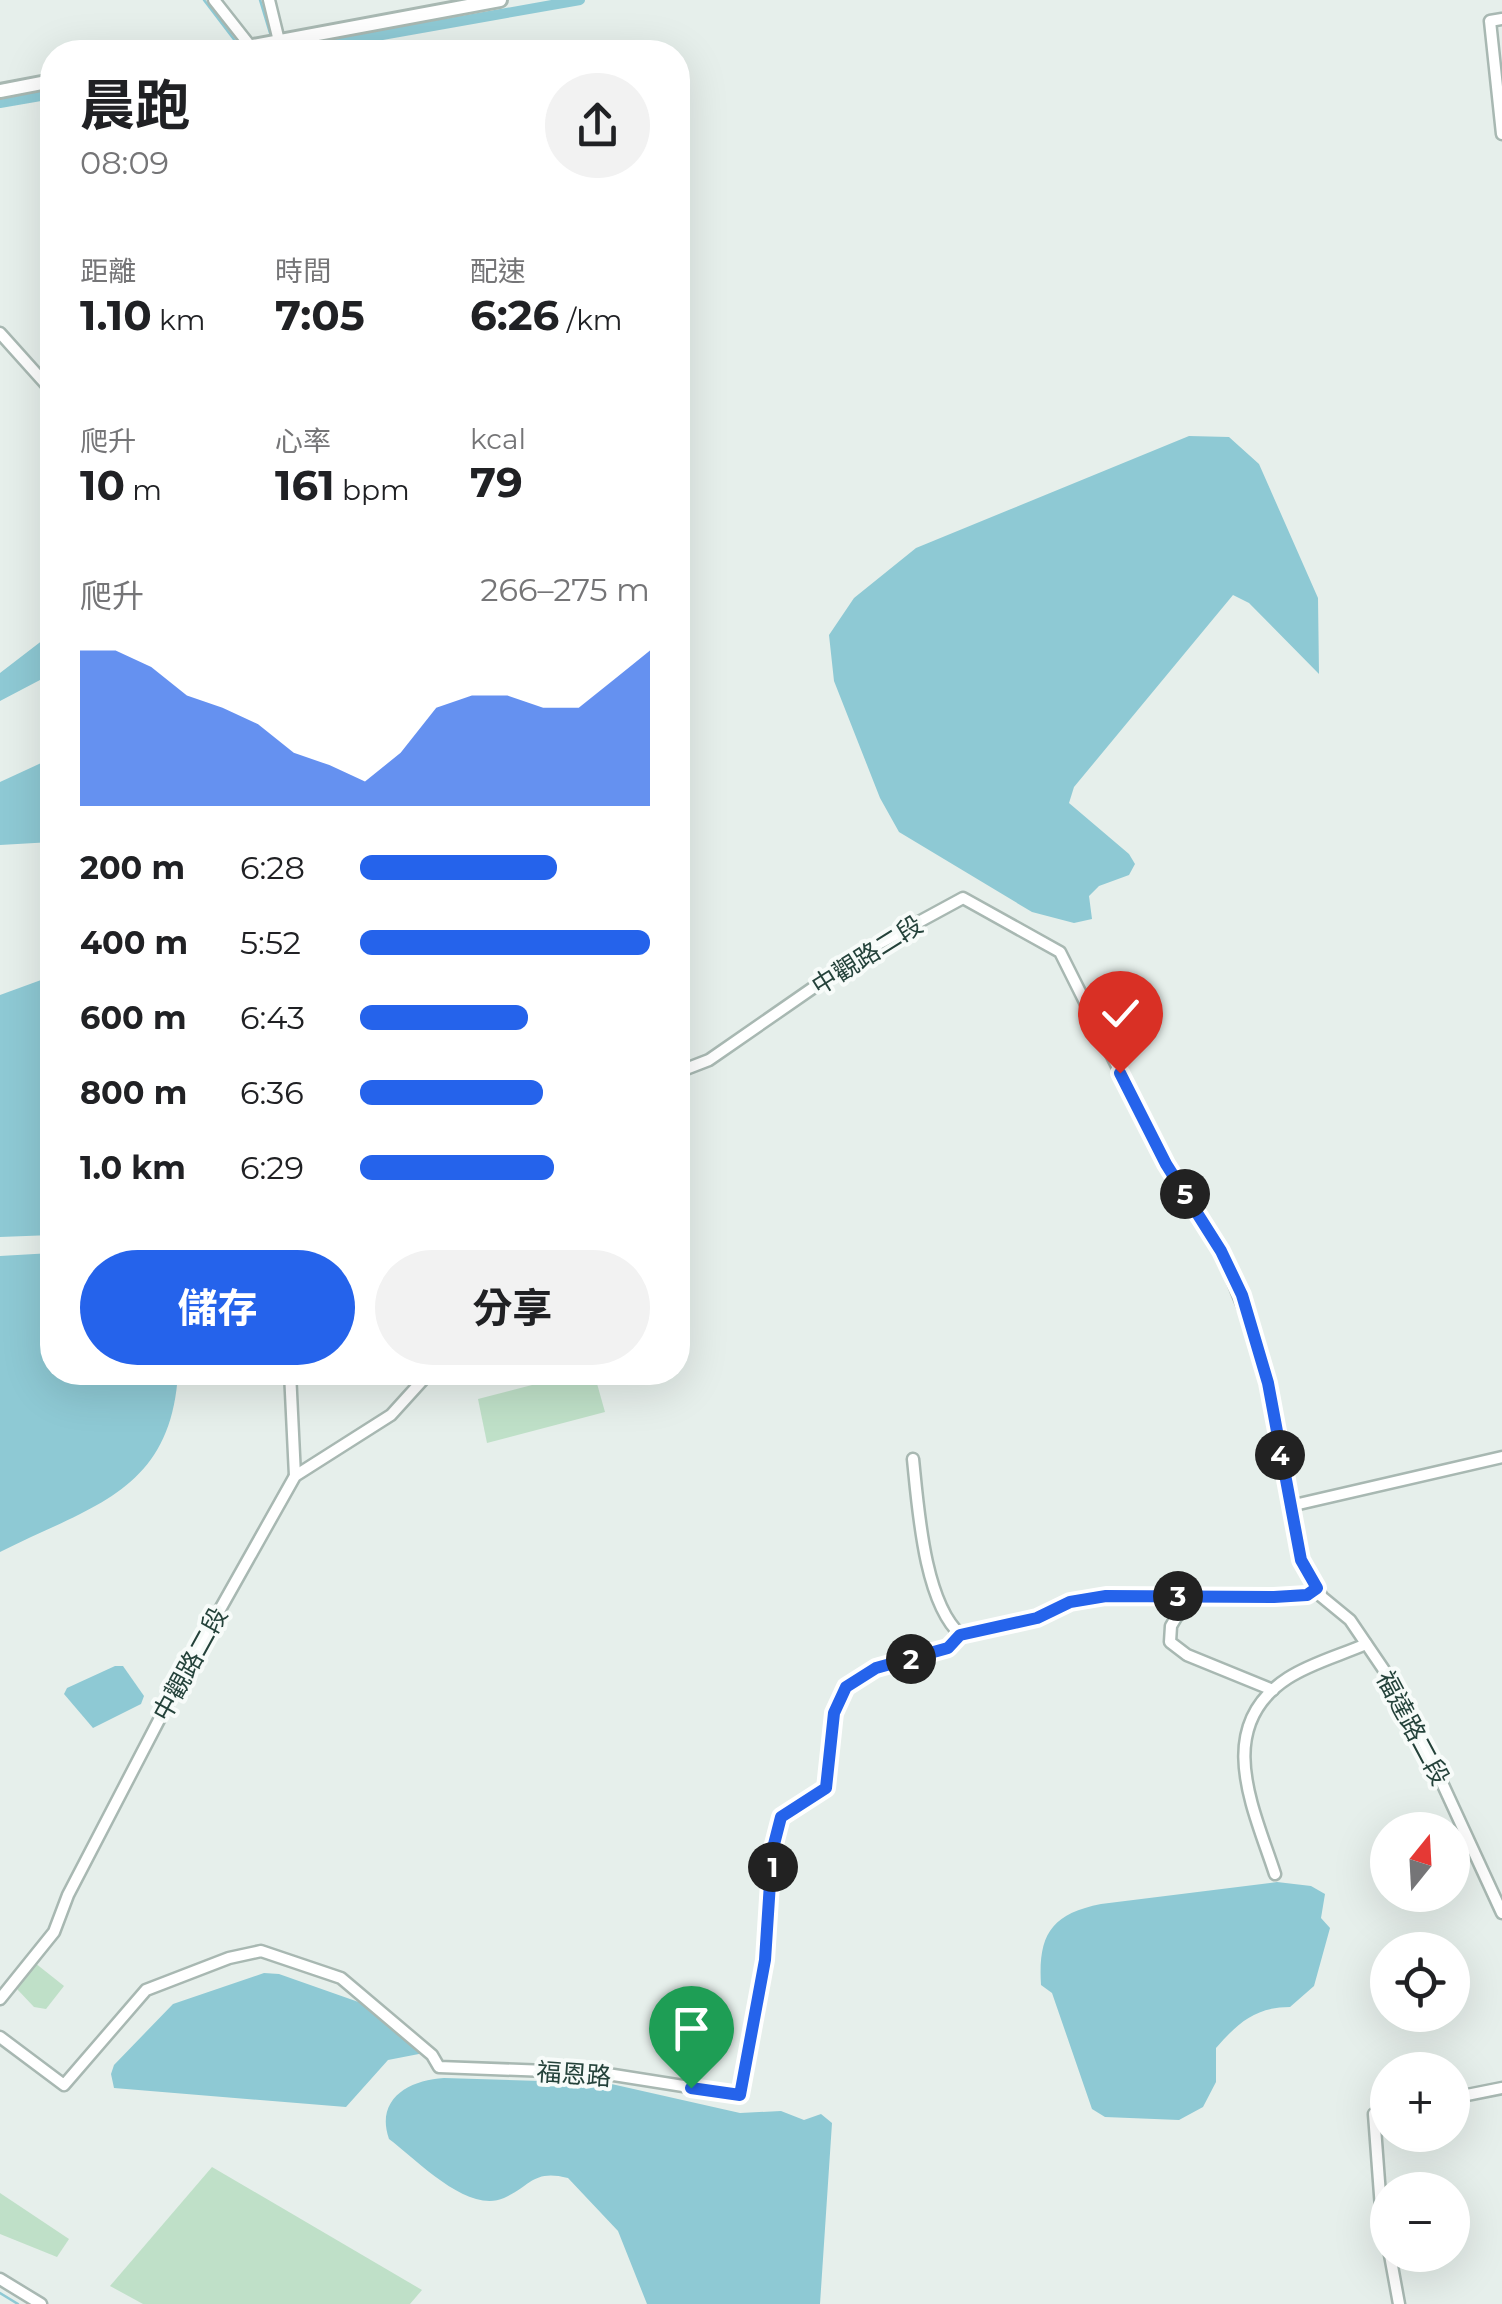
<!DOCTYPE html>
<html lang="zh-TW">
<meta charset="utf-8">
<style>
body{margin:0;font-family:Montserrat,"Noto Sans TC",sans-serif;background:#f2f2f2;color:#202124;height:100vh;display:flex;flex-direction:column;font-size:38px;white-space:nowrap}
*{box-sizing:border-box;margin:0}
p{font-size:32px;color:#757577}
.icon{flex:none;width:55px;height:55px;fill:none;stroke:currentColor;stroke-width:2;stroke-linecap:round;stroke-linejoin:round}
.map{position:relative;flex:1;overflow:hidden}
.panel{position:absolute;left:40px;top:40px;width:650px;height:1345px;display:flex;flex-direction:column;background:#fff;border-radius:40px;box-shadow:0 10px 40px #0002}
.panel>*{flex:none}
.needle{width:65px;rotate:18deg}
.controls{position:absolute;left:1370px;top:1812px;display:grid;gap:20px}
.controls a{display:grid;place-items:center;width:100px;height:100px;border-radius:50%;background:#fff;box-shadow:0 10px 40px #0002;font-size:50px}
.pin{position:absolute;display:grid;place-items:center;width:85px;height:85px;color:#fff;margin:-102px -42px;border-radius:50% 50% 50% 0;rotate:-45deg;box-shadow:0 0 10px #0007}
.pin .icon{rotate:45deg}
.km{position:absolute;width:50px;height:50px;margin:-25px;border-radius:50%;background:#222;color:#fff;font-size:28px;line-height:50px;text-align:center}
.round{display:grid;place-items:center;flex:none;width:105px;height:105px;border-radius:52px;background:#f2f2f2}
.headline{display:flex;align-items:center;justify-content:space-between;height:170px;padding:0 40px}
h1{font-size:55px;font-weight:700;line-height:75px}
.stats{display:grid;grid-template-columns:repeat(3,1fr);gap:15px;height:170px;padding:10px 40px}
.stats div{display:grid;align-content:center}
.stats b{font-size:42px;font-weight:700}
.stats small{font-size:28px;font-weight:400}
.stats p{font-size:28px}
.chart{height:280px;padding:20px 40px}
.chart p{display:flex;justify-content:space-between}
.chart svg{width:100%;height:180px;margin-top:10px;fill:#2563eb;opacity:.7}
.cta{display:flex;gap:20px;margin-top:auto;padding:20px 40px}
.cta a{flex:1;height:115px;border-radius:60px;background:#2563eb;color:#fff;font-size:40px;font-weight:700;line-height:115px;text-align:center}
.cta a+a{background:#f2f2f2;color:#202124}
ul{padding:0 40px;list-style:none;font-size:32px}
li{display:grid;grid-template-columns:160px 120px 1fr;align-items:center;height:75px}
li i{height:25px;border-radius:12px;background:#2563eb}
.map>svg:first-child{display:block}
.green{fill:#bfe0c8}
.water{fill:#8ec9d4}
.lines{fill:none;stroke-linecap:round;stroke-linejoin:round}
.stream{stroke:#8ec9d4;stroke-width:2.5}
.canal{stroke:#8ec9d4;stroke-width:10}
.minor-casing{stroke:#a8b8b2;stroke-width:15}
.tertiary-casing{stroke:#a8b8b2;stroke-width:18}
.minor{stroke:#fff;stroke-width:10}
.tertiary{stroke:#fff;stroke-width:12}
.route-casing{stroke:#fff;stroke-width:20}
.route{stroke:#2563eb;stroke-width:12}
.labels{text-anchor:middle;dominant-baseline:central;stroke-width:8;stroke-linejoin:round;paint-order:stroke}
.street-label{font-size:25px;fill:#24423a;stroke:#f7fbf9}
</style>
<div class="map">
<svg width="1502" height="2304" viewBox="0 0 1502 2304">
<rect width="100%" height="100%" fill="#e6efeb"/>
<g class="green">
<path d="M578 1373H594L605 1412 487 1443 478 1399Z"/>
<path d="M35 1963 64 1986 46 2009 34 2007 17 1989Z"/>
<path d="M212 2167 422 2290 410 2304H143L110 2286Z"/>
<path d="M0 2193 69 2239 57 2257 0 2234Z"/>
</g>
<g class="water">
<path d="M1189 436 1229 437 1259 464 1318 598 1319 674 1249 603 1233 595 1074 787 1069 803 1129 854 1135 864 1129 875 1099 886 1089 896 1092 919 1074 923 1032 912 899 832 880 798 834 681 829 635 854 598 916 548Z"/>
<path d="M52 633V680H40L0 701V673Z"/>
<path d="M52 758V842L0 845V782Z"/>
<path d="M52 976V1235L0 1237V995Z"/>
<path d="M52 1253V1372L178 1373C171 1492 91 1506 0 1552V1256Z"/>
<path d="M115 1666H123L144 1696 141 1704 93 1728 64 1694 67 1688Z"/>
<path d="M1277 1882 1311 1886 1325 1894 1321 1918 1330 1928 1314 1986 1290 2007C1255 2007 1238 2023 1216 2048V2082L1203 2107 1179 2120 1105 2117 1092 2109 1052 1993 1041 1985C1038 1936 1050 1914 1101 1904Z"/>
<path d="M264 1973 279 1974 367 2005 424 2053 388 2060 346 2107 114 2088 111 2074 114 2065 173 2004Z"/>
<path d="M444 2078 607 2083 740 2113 781 2111 804 2120 821 2114 832 2123 820 2304H647L618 2231 568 2178C533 2169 531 2186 504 2198 467 2214 416 2159 389 2139 375 2099 409 2080 444 2078Z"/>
</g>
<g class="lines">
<g class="stream">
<path d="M204 0 236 42"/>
<path d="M260 0 270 33"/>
<path d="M274 50V52"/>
<path d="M0 2293 18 2304"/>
</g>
<g class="canal">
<path d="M286 52 580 0"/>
<path d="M0 103 52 94"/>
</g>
<g class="minor-casing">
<g id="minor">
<path d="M214 0 255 52"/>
<path d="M269 0 279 41"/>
<path d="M1502 19 1490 21 1502 134"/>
<path d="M0 333 52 391"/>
<path d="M678 1072 709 1060 869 949 963 898 1060 952 1166 1164 1221 1251 1259 1347 1301 1560 1322 1597 1350 1620 1403 1698 1502 1913"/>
<path d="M290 1372 295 1476"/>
<path d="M913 1459C918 1507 924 1603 961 1635"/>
<path d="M1290 1506 1502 1457"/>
<path d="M1189 1596 1171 1626 1170 1642 1187 1655 1273 1690"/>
<path d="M1275 1874C1254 1809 1212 1727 1288 1678 1311 1663 1341 1655 1366 1644"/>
<path d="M0 1999 54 1932 68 1895 173 1693 295 1476 391 1415 430 1372"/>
<path d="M0 2037 64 2085 146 1990 229 1958 261 1951 341 1978 432 2055 439 2067 601 2073 740 2095 765 1960 772 1853 781 1817 826 1788 834 1713 846 1687 875 1668 948 1648 961 1635 1037 1618 1071 1602 1106 1596 1274 1597 1307 1595 1317 1588"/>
<path d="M1452 2098 1502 2088"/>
<path d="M1388 2111 1374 2114 1382 2222 1388 2241"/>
<path d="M1390 2255 1399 2304"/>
<path d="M0 2279 41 2304"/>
</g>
</g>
<g class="tertiary-casing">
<g id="tertiary">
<path d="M221 52 500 0"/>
<path d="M0 91 52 81"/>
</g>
</g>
<use href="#minor" class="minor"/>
<use href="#tertiary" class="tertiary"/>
</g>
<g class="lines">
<g class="route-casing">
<path id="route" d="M691 2088 740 2095 765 1960 772 1852 781 1817 826 1788 834 1713 846 1687 876 1668 948 1648 960 1635 1037 1618 1070 1602 1106 1596 1274 1597 1307 1595 1317 1588 1301 1560 1268 1383 1242 1295 1221 1251 1166 1164 1120 1073"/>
</g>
<use href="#route" class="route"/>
</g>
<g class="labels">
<g class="street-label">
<text transform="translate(867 955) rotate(-32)">中觀路二段</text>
<text transform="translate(190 1664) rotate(-61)">中觀路二段</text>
<text transform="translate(1413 1728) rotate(62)">福達路二段</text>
<text transform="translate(574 2074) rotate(4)">福恩路</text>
</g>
</g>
</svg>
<div class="controls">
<a><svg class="needle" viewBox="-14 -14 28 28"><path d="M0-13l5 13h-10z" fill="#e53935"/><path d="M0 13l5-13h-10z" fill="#757577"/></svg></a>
<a><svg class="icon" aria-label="locate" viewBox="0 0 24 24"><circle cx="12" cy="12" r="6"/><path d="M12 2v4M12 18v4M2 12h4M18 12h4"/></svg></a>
<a>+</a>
<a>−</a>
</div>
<div class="pin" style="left:691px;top:2088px;background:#1e9e55"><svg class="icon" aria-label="arrive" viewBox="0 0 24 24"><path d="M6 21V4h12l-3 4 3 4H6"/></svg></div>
<div class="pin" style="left:1120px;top:1073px;background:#d93025"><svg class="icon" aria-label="check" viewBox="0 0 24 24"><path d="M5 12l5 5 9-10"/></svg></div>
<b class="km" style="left:773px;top:1867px">1</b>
<b class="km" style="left:911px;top:1659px">2</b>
<b class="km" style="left:1178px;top:1596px">3</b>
<b class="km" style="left:1280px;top:1455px">4</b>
<b class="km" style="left:1185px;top:1194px">5</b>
<section class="panel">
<div class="headline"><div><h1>晨跑</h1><p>08:09</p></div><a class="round"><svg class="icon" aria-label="share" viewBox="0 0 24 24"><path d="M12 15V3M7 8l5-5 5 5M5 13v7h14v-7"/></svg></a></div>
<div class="stats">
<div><p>距離</p><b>1.10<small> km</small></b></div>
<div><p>時間</p><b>7:05</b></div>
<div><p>配速</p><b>6:26<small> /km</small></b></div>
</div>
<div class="stats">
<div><p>爬升</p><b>10<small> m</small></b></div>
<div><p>心率</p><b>161<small> bpm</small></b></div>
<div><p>kcal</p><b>79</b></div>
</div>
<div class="chart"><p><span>爬升</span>266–275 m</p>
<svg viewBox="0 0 160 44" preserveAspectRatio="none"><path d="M0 44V6L10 6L20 10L30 17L40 20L50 24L60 31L70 34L80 38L90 31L100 20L110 17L120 17L130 20L140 20L150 13L160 6V44z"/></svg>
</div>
<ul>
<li><b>200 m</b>6:28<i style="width:68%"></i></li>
<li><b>400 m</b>5:52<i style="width:100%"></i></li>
<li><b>600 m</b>6:43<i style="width:58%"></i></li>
<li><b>800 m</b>6:36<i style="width:63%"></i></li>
<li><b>1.0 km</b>6:29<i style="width:67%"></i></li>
</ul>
<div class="cta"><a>儲存</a><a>分享</a></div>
</section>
</div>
